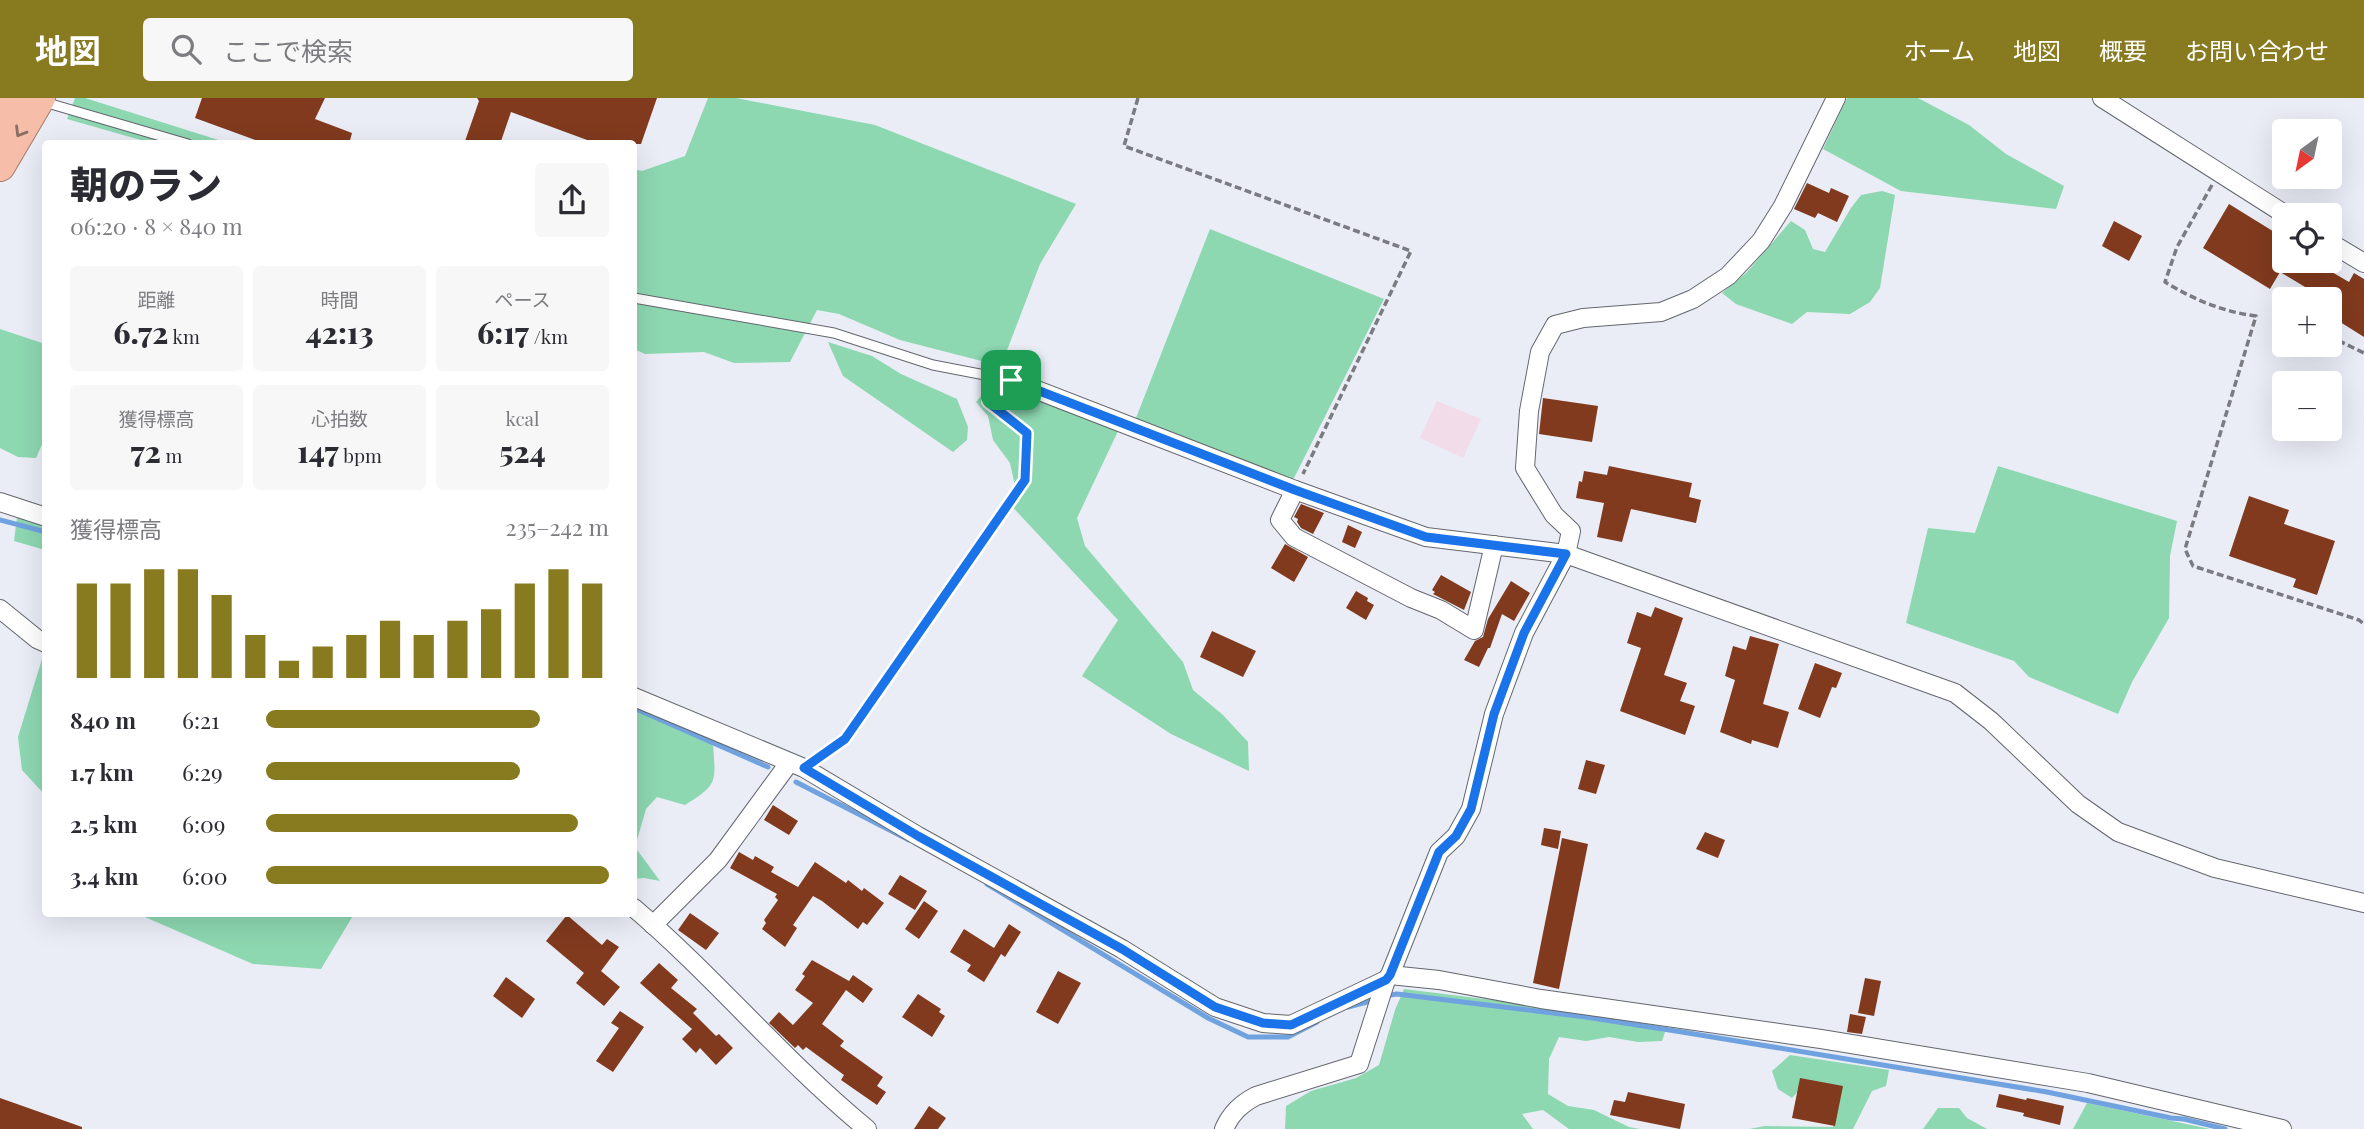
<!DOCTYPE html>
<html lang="ja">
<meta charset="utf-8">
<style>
body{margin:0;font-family:"Playfair Display","Noto Sans JP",serif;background:#f7f7f7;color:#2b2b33;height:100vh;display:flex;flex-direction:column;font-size:26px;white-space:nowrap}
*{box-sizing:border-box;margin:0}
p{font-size:23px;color:#7c7c81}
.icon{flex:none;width:38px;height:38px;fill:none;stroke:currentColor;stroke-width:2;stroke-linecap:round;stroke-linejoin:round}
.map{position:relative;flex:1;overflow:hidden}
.details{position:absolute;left:42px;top:42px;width:595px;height:777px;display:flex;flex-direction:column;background:#fff;border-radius:7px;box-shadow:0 7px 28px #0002}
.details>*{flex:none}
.needle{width:46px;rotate:213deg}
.fabs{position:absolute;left:2272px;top:21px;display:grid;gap:14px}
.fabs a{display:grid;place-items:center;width:70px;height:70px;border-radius:7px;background:#fff;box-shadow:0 7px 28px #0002;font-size:35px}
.pin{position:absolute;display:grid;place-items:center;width:60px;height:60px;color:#fff;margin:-30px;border-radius:14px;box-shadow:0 4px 10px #0006}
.round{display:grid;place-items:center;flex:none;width:74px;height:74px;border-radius:7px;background:#f7f7f7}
.head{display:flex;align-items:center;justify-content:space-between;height:119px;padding:0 28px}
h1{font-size:38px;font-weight:800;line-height:52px}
.stats{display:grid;grid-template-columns:repeat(3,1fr);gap:10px;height:119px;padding:7px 28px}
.stats div{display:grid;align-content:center;border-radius:7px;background:#f7f7f7;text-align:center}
.stats b{font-size:30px;font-weight:800}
.stats small{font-size:19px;font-weight:400}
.stats p{font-size:19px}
.chart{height:196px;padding:14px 28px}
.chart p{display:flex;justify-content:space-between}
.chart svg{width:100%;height:126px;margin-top:7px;stroke:#877a1f;stroke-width:6}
ul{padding:0 28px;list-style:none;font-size:23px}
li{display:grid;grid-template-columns:112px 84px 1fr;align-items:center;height:52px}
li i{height:18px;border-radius:9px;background:#877a1f}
header{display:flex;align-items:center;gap:42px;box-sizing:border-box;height:98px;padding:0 35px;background:#877a1f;color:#fff}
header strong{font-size:33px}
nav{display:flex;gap:38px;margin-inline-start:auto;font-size:24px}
.search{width:490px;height:63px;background:#f7f7f7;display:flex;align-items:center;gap:18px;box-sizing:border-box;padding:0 24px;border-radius:7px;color:#7c7c81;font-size:26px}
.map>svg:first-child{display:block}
.industrial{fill:#f2dce9}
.green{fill:#8dd7b1}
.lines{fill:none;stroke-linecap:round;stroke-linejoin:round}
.stream{stroke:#6fa2df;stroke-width:5}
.building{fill:#813a1e}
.service-casing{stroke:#63666e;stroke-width:11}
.minor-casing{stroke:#63666e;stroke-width:20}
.trunk-casing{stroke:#a87b6b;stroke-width:32}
.path{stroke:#797b81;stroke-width:3.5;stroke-dasharray:7 3.5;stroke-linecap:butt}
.service{stroke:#fff;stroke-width:9}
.minor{stroke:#fff;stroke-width:18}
.trunk{stroke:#f6bea8;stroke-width:30}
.oneway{stroke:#896e64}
.route-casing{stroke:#fff;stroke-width:14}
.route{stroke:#1a73e8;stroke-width:9}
</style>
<header>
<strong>地図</strong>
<div class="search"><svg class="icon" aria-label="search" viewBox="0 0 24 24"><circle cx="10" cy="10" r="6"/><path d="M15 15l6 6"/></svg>ここで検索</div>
<nav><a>ホーム</a><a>地図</a><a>概要</a><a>お問い合わせ</a></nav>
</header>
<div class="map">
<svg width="2364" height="1031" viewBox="0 0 2364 1031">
<rect width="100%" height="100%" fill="#eaedf6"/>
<path class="industrial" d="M1437 303 1481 321 1463 360 1420 340Z"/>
<g class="green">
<path d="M75 0H85L228 45H151L67 21Z"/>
<path d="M708 0H736L875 27 1076 106 1040 166 1001 268 900 242 839 216 817 212 790 264 734 265 704 254 645 256 634 251V71L642 73 685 58Z"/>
<path d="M1847 0H1918L1969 27 2006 56 2064 88 2056 111 1901 93 1823 51Z"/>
<path d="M1882 93 1895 97 1880 190 1870 204 1850 216 1807 214 1792 226 1736 206 1722 195 1747 174 1791 123 1805 132 1813 151 1825 154 1851 110 1861 97Z"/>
<path d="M1210 131 1384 201 1292 384 1136 320Z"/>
<path d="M0 231 45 246V340L36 360 18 359 0 350Z"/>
<path d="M828 244 872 258 901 276 957 301 968 329 967 342 953 354 843 278Z"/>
<path d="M989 289 1021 293 1119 331 1077 420 1085 448 1183 564 1193 592 1223 617 1248 644 1249 673 1171 636 1082 578 1118 522 1005 401 1015 388 1010 365 993 342 988 318 976 304Z"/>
<path d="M1998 368 2177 423 2170 458 2169 520 2132 584 2118 616 2029 579 2014 563 1906 525 1928 430 1975 435Z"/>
<path d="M17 419 45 428V452L14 443Z"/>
<path d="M42 561 46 563 45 697 22 672 18 639Z"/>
<path d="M634 612 713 644C715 683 720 686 685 707L657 699 646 711 635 749 660 783 644 780 634 781Z"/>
<path d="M138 816H354L321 871 253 866Z"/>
<path d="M1404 891 1573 912 1665 934 1662 943 1638 944 1609 939 1586 943 1559 939 1549 961 1548 996 1568 1008 1594 1012 1629 1029 1640 1031H1569L1543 1012 1522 1016 1533 1031H1285L1286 1008 1311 993 1356 980 1379 967 1395 912Z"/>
<path d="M1790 957 1889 972 1886 988 1872 993 1853 1031H1749L1765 1028 1833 1029 1838 992 1801 990 1792 1000 1778 991 1772 973Z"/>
<path d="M2087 1005 2210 1031H2073Z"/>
<path d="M1938 1010H1959L1967 1020 1987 1031H1923Z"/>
</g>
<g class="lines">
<g class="stream">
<path d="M0 422 46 434"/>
<path d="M634 610 768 669"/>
<path d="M796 684 909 742"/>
<path d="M987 786 1208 920 1248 939H1288L1317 924"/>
<path d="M1390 897 1397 896 1586 919 1682 934 2047 994 2171 1020 2184 1021 2225 1031"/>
<path d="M1348 909 1371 903"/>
</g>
</g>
<g class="building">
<path d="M202 0H325L315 21 352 35 349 46H266L195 20Z"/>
<path d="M477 0H657L641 46H598L511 14 500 46H464L479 3Z"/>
<path d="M1807 85 1829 95 1831 90 1849 98 1837 124 1818 115 1815 120 1794 111Z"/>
<path d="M2229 106 2284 140V163H2313L2349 184 2354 175 2364 181V239L2329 217 2335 207 2329 204V201H2325L2280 174 2270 191 2203 150Z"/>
<path d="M2114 123 2142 138 2129 163 2102 148Z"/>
<path d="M1543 300 1598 308 1592 344 1539 336Z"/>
<path d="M1609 368 1692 385 1689 399 1701 402 1696 425 1631 411 1622 444 1597 439 1604 405 1576 400 1579 383 1582 384 1584 373 1607 377Z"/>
<path d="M2249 398 2289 412 2284 426 2335 443 2317 497 2293 489 2296 481 2229 458Z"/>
<path d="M1301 406 1324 415 1313 436 1301 430 1297 424 1298 421 1294 419Z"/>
<path d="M1348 427 1362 434 1355 450 1342 444Z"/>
<path d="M1285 446 1308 459 1294 484 1271 470Z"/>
<path d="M1441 477 1471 494 1464 512 1433 496 1435 494 1432 492Z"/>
<path d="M1511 483 1530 495 1514 523 1502 516 1490 550H1488L1479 569 1464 562 1475 543 1483 539 1488 521Z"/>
<path d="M1356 493 1368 500 1367 503 1374 507 1366 522 1346 510Z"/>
<path d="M1655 509 1683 520 1664 577 1687 585 1680 603 1695 608 1685 637 1620 613 1641 550 1627 545 1637 514 1651 519Z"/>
<path d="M1212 533 1256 553 1243 579 1200 559Z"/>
<path d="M1750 538 1779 546 1763 606 1789 614 1778 650 1752 642 1751 646 1720 634 1735 582 1725 578 1733 548 1746 552Z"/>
<path d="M1815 565 1842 575 1836 590 1832 589 1820 620 1798 611Z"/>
<path d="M1586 662 1605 667 1596 696 1578 691Z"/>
<path d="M773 707 798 723 789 737 764 722Z"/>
<path d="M1544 730 1561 733 1558 751 1541 747Z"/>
<path d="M1705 734 1725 742 1718 760 1696 751Z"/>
<path d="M1562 740 1588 746 1559 891 1533 885Z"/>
<path d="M739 754 753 762 755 758 774 769 771 774 798 789 815 764 846 785 848 782 862 793 864 790 884 805 867 827 863 824 858 831 822 803 813 798 793 827 797 830 785 849 762 831 766 825 764 822 778 802 775 799 777 796 730 770Z"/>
<path d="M900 777 927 793 915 812 888 796Z"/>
<path d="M924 803 938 813 919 841 905 831Z"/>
<path d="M690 815 719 835 706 852 678 832Z"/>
<path d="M567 817 602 847 607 841 619 849 601 873 620 889 604 908 576 885 584 875 546 843Z"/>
<path d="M1009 826 1021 834 1005 859 1001 856 984 884 967 873 971 867 950 854 964 831 994 850Z"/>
<path d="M812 862 849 883 853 877 873 891 863 905 846 892 822 926 844 943 840 948 883 979 877 988 886 994 877 1007 841 982 844 977 806 949 803 952 798 947 795 950 769 925 779 914 793 927 813 905 795 892 805 878 802 876Z"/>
<path d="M659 865 678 882 671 890 697 911 693 915 716 938 719 936 733 950 716 967 700 950 696 955 682 941 692 931 640 885Z"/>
<path d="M1058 873 1081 885 1058 926 1036 914Z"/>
<path d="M506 879 535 901 522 920 493 898Z"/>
<path d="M1865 880 1881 883 1874 918 1858 915Z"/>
<path d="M918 896 941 911 939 914 945 918 932 939 902 919Z"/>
<path d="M620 913 644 929 613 974 596 963 619 930 611 925Z"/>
<path d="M1850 916 1866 919 1862 936 1847 934Z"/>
<path d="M1800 980 1843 988 1835 1028 1792 1020Z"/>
<path d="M1628 994 1685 1006 1680 1031 1610 1017 1614 1002 1625 1004Z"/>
<path d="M1999 996 2026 1002 2027 1000 2064 1008 2060 1027 2023 1018 2024 1015 1996 1009Z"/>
<path d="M0 1000 82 1029V1031H0Z"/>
<path d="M929 1008 946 1020 938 1031H914Z"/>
</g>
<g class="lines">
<g class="service-casing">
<g id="service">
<path d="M44 4 188 46"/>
<path d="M634 200 834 235 933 267 1011 282"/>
</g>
</g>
<g class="minor-casing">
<g id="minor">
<path d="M2102 0 2286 117"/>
<path d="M2329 144 2364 165"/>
<path d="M1011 282 1295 392 1426 439 1566 456 1955 595 1991 623 2078 706 2118 734 2215 770 2364 805"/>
<path d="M1295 392 1280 422 1294 439 1411 500 1441 512 1474 532 1494 447"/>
<path d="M0 404 46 419"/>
<path d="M0 511 37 541 46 545"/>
<path d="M634 599 804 670 918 738 1122 851 1215 909 1263 925 1291 927 1386 882 1390 877 1439 754 1456 738 1471 711 1494 616 1524 535 1566 456 1571 433 1554 417 1525 370 1529 313 1540 254 1555 227 1583 220 1661 214 1693 201 1728 178 1761 143 1783 108 1836 0"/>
<path d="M634 810C715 879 784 963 867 1031"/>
<path d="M653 827 718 762 789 665"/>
<path d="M1390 877 1439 882 1541 901 1821 941 2088 985 2282 1031"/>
<path d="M1224 1031C1231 1015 1241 1006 1256 998L1359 966 1386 882"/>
</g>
</g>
<g class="trunk-casing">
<g id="trunk">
<path d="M0 24 15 0"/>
<path d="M0 68 40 0"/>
</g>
</g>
<g class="path">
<path d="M1138 0 1124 48 1411 153 1303 376"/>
<path d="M2212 87 2177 149 2165 184C2193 201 2223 214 2256 218L2185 451 2193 468 2359 522 2364 526"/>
<path d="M2329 238 2364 255"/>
<path d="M820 659 845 641 1025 382 1027 335 988 304 999 293"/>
</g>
<use href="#service" class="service"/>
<use href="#minor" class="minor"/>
<use href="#trunk" class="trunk"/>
</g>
<defs><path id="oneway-chevron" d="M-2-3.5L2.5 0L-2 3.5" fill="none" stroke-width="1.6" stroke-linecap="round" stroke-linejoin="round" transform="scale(1.75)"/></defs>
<use class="oneway" href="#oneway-chevron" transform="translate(20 34) rotate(121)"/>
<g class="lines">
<g class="route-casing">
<path id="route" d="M1011 282 1295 392 1426 439 1566 456 1524 535 1494 616 1471 711 1456 738 1439 754 1390 877 1386 882 1291 927 1263 925 1215 909 1122 851 918 738 804 670 845 641 1025 382 1027 335 988 304Z"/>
</g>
<use href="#route" class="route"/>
</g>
</svg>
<div class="fabs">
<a><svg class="needle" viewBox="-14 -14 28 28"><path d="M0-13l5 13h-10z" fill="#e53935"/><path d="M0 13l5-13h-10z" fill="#7c7c81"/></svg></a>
<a><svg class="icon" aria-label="locate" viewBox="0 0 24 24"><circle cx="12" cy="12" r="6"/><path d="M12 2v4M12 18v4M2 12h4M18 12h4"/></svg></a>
<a>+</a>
<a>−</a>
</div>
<div class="pin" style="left:1011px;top:282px;background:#1e9e55"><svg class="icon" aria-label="arrive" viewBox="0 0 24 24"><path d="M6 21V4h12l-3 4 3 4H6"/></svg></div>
<section class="details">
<div class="head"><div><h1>朝のラン</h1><p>06:20 · 8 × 840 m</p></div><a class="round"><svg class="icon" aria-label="share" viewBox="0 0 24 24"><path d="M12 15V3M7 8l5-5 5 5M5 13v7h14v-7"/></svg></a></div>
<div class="stats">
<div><p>距離</p><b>6.72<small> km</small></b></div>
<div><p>時間</p><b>42:13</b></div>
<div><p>ペース</p><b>6:17<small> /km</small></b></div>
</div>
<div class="stats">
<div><p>獲得標高</p><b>72<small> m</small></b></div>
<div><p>心拍数</p><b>147<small> bpm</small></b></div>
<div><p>kcal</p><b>524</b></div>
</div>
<div class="chart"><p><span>獲得標高</span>235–242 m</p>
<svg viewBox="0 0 160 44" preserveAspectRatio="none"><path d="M5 44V11M15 44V11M25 44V6M35 44V6M45 44V15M55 44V29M65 44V38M75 44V33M85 44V29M95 44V24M105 44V29M115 44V24M125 44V20M135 44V11M145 44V6M155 44V11"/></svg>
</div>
<ul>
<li><b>840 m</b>6:21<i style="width:80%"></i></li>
<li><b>1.7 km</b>6:29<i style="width:74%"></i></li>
<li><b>2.5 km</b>6:09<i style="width:91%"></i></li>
<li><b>3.4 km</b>6:00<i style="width:100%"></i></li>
</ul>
</section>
</div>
